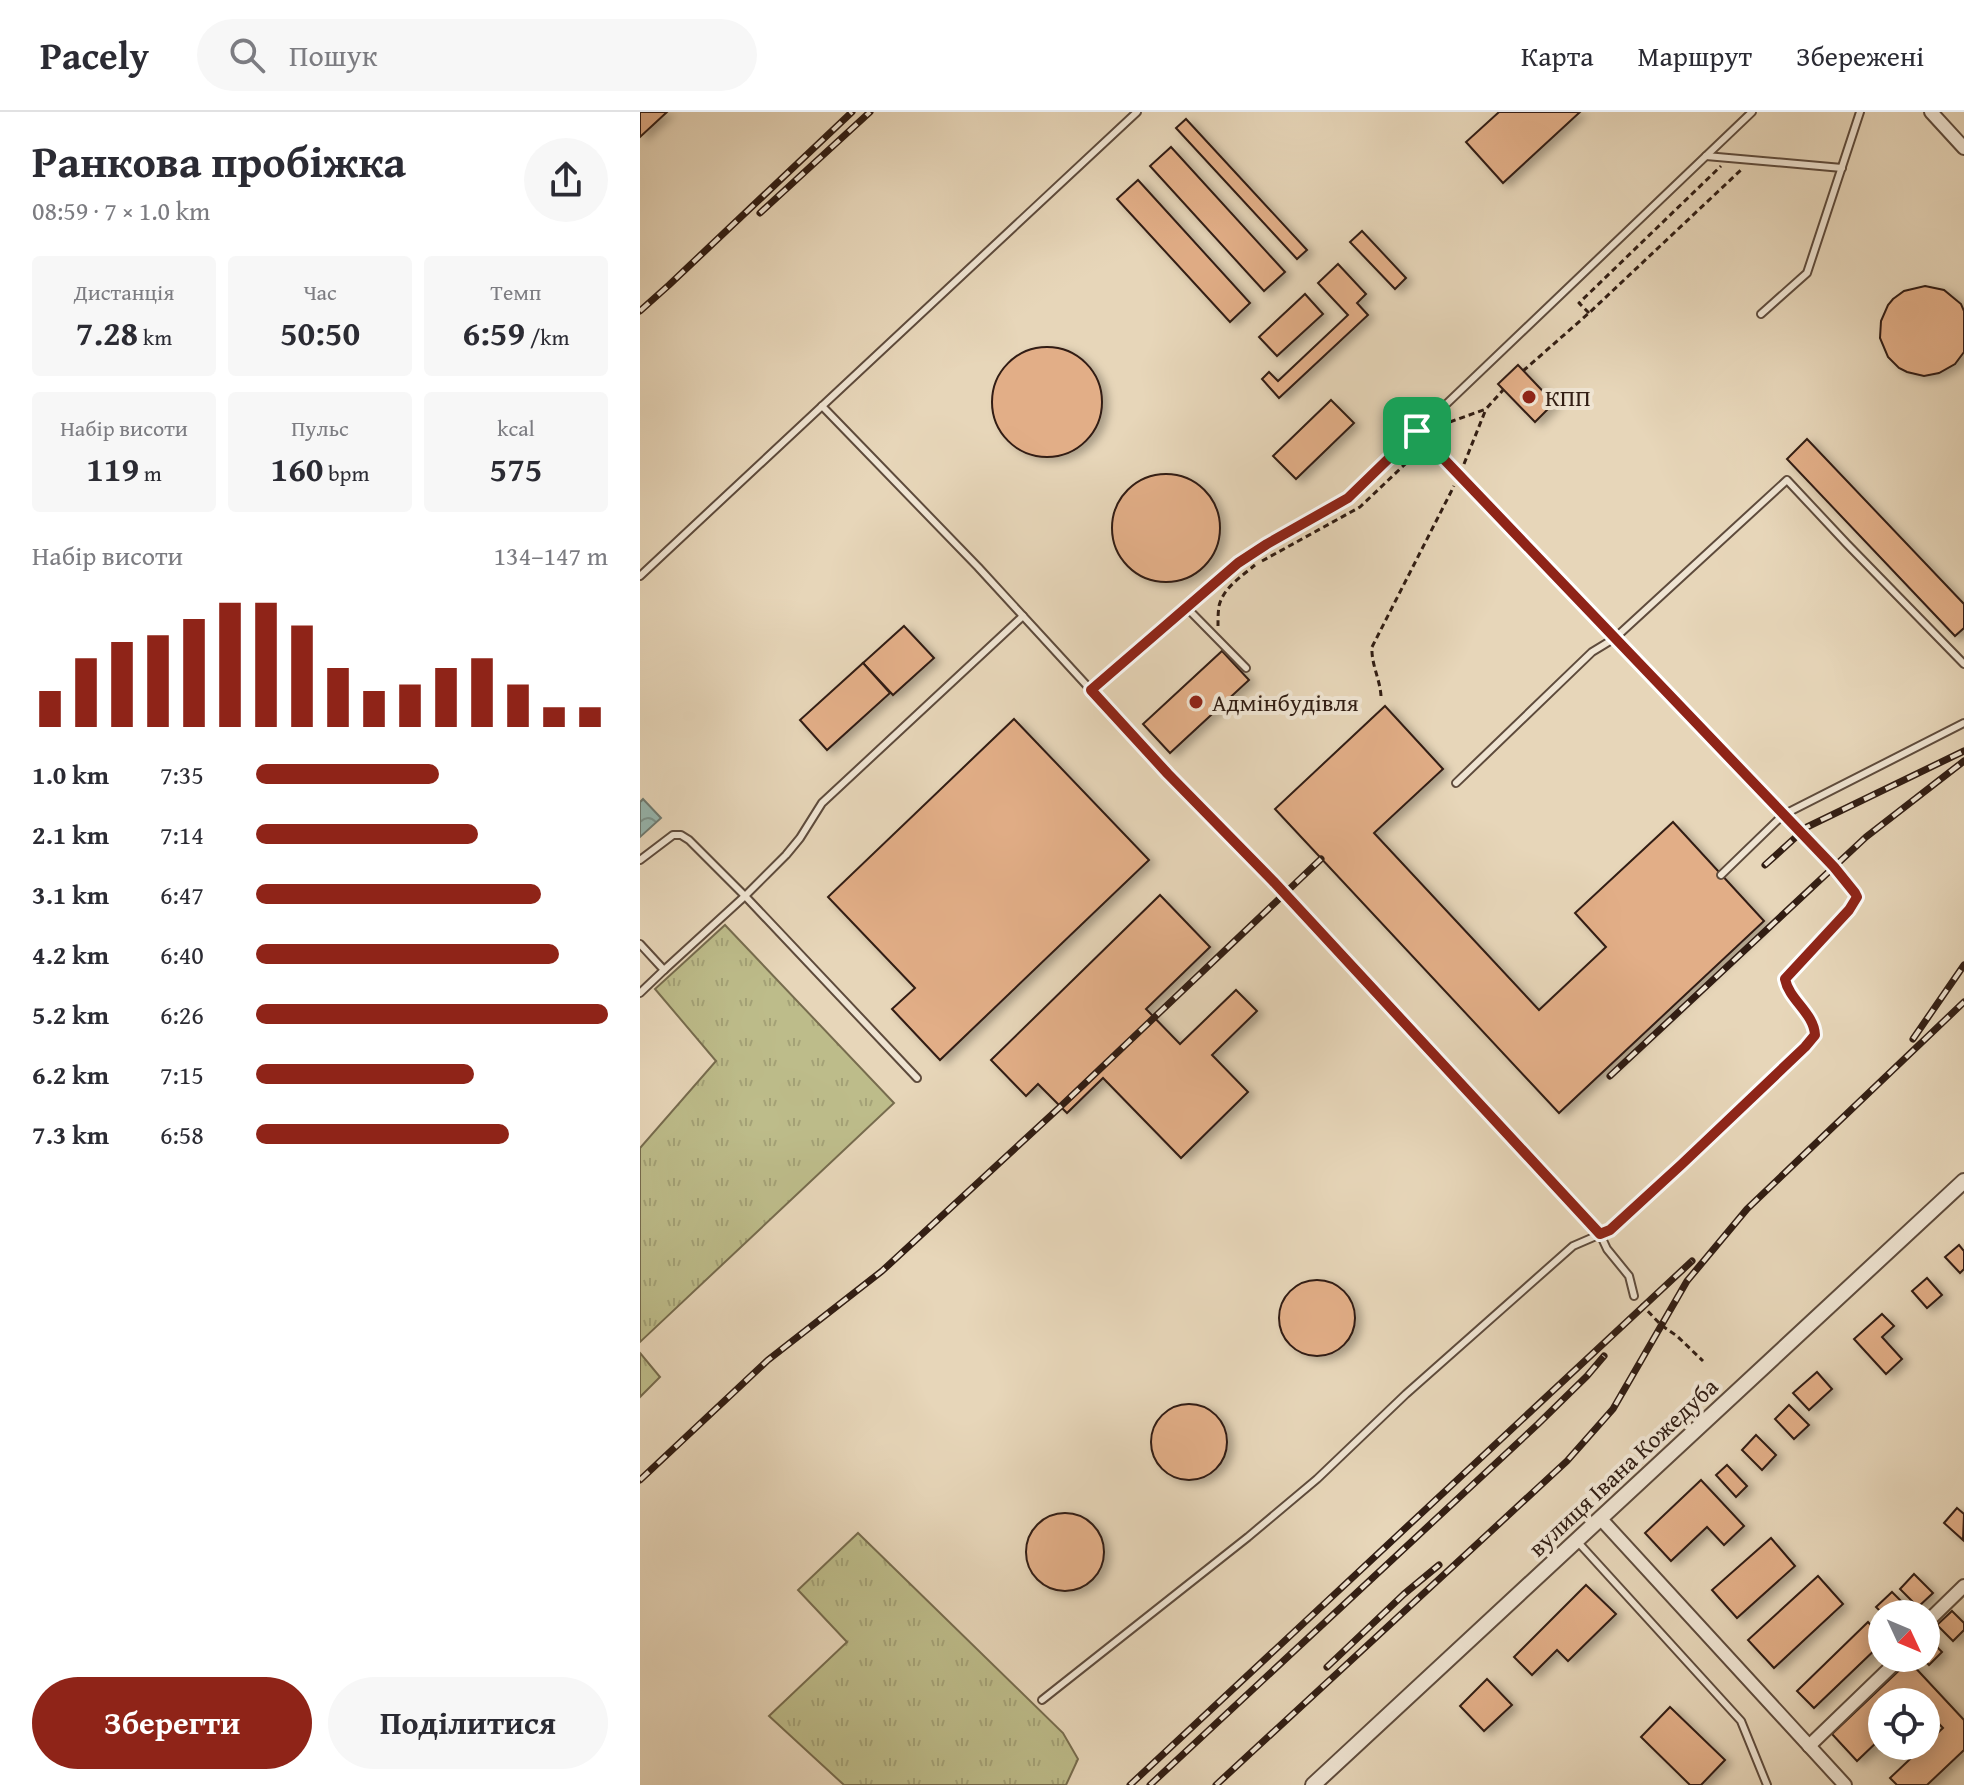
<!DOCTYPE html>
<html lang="uk">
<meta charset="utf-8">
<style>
body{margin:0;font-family:"Gentium Book Plus",serif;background:#f7f7f7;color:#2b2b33;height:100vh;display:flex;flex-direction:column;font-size:30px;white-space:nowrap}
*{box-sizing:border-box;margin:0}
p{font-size:26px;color:#7c7c81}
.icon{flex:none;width:44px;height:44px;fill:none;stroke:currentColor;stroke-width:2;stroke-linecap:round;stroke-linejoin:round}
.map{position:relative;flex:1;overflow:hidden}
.panel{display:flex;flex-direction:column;background:#fff;width:640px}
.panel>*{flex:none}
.needle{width:52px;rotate:134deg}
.fabs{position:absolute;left:1228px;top:1488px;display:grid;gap:16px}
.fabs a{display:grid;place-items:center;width:72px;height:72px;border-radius:50%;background:#fff;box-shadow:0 4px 20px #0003;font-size:40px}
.pin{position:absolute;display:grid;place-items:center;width:68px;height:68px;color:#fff;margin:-34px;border-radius:16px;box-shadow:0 4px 12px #0006}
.round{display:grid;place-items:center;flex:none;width:84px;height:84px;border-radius:42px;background:#f7f7f7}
.headline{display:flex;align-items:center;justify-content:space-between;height:136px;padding:0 32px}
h1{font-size:44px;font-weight:700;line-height:60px}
.figures{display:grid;grid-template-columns:repeat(3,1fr);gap:12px;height:136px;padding:8px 32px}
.figures div{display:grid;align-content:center;border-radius:8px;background:#f7f7f7;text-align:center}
.figures b{font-size:34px;font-weight:700}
.figures small{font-size:22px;font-weight:400}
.figures p{font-size:22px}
.chart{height:224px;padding:16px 32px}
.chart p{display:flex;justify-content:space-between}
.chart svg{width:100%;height:144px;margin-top:8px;stroke:#8f2418;stroke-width:6}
.cta{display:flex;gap:16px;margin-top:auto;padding:16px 32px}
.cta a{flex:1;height:92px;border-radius:48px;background:#8f2418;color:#fff;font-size:32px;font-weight:700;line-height:92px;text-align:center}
.cta a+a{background:#f7f7f7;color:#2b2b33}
ul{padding:0 32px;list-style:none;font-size:26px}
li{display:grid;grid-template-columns:128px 96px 1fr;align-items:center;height:60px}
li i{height:20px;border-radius:10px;background:#8f2418}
header{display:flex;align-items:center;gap:48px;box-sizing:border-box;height:112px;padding:0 40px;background:#fff;border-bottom:2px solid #e1e1e2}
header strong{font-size:38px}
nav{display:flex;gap:44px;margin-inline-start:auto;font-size:28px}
.search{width:560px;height:72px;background:#f7f7f7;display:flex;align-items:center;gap:20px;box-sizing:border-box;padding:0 28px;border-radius:44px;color:#7c7c81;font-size:30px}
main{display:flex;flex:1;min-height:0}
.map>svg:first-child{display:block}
.grass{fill:url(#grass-tufts);stroke:#776c4e;stroke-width:2}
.water{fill:url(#water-waves);stroke:#6e7b72;stroke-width:2}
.building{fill:#e2ae87;stroke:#311d13;stroke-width:2;filter:url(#shadow)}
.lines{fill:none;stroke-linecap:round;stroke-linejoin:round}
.service-casing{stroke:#5e4b3c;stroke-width:10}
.minor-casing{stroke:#5e4b3c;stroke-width:16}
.tertiary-casing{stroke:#5e4b3c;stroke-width:18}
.path{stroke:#311d13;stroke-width:3;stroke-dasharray:6 4;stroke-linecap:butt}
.service{stroke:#efe4d2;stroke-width:6}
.minor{stroke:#efe4d2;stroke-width:12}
.tertiary{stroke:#efe4d2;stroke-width:14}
.rail-casing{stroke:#311d13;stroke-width:7}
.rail{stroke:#efe4d2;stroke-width:4;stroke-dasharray:12;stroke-linecap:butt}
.route-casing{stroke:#fff;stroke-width:16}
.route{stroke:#8f2418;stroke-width:10}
.poi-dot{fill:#8f2418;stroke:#efe4d2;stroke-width:3}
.labels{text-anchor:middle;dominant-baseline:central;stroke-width:8;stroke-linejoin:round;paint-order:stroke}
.poi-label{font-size:24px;fill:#311d13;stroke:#efe4d2;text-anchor:start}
.street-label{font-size:24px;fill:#311d13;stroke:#efe4d2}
</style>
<header>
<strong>Pacely</strong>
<div class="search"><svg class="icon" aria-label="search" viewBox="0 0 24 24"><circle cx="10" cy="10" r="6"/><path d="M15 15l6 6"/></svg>Пошук</div>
<nav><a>Карта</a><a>Маршрут</a><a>Збережені</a></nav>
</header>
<main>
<section class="panel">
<div class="headline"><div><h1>Ранкова пробіжка</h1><p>08:59 · 7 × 1.0 km</p></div><a class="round"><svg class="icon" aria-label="share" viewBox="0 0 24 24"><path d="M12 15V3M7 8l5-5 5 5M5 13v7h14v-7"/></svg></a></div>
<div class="figures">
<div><p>Дистанція</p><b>7.28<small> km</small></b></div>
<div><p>Час</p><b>50:50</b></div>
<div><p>Темп</p><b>6:59<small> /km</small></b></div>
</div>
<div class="figures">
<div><p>Набір висоти</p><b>119<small> m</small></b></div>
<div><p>Пульс</p><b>160<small> bpm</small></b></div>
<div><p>kcal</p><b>575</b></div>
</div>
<div class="chart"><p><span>Набір висоти</span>134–147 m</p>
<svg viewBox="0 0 160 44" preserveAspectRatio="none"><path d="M5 44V33M15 44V23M25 44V18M35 44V16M45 44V11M55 44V6M65 44V6M75 44V13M85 44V26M95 44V33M105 44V31M115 44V26M125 44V23M135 44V31M145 44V38M155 44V38"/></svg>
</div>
<ul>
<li><b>1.0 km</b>7:35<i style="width:52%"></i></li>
<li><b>2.1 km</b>7:14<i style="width:63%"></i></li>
<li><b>3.1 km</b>6:47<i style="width:81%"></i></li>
<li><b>4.2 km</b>6:40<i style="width:86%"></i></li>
<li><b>5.2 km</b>6:26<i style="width:100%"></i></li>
<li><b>6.2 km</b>7:15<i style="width:62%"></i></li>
<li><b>7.3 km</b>6:58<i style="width:72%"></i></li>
</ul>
<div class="cta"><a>Зберегти</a><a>Поділитися</a></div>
</section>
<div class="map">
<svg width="1324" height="1673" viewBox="0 0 1324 1673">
<defs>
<pattern id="grass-tufts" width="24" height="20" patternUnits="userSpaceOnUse" patternTransform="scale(2)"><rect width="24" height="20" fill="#bdbc8a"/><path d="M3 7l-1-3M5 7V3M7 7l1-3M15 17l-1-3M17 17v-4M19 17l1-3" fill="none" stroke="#a3a176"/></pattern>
<pattern id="water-waves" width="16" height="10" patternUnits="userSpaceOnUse" patternTransform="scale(2)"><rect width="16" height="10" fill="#97b9b2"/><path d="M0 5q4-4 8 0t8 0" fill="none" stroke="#7c9690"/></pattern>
<filter id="shadow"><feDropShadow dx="6" dy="3.5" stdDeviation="4" flood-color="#0004"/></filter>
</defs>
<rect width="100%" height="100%" fill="#e7d6b9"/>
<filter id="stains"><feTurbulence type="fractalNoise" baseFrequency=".0025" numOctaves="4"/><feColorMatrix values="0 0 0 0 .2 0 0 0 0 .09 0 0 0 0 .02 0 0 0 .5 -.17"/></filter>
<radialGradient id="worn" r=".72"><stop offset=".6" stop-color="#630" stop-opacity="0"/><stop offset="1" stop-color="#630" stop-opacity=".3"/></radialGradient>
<g class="grass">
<path d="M85 813 254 991 0 1230V1036L76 949 15 877Z"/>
<path d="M0 1241 20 1265 0 1285Z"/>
<path d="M218 1421 423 1621 438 1647 426 1673H204L129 1604 207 1530 158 1478Z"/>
</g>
<path class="water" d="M3 687 21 706 0 725V690Z"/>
<g class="building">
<path d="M0 0H27L0 25Z"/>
<path d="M859 0H940L863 71 826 30Z"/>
<path d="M546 7 667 138 657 147 536 16Z"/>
<path d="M531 35 645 160 624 179 510 54Z"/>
<path d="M498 68 610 191 590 210 477 87Z"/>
<path d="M722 119 766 166 755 177 710 130Z"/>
<path d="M698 152 726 182 717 191 728 203 639 286 622 267 629 260 638 269 708 203 678 171Z"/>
<path d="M1285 174 1304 178 1321 192 1324 199V240L1315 252 1299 261 1284 264 1267 260 1259 256 1248 245 1240 226 1241 209 1248 193 1253 187 1264 179Z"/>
<path d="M665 182 683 202 637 244 619 225Z"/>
<circle cx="407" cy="290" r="55"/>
<path d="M878 253 914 291 895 310 858 272Z"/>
<path d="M691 288 714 311 656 367 633 344Z"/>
<path d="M1167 327 1324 492V516L1315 524 1147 347Z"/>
<circle cx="526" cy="416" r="54"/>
<path d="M264 514 294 546 253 583 223 551Z"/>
<path d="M582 539 609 568 530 641 503 612Z"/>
<path d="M223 551 250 581 187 638 160 608Z"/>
<path d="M745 594 803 657 734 721 899 898 966 835 935 801 1033 710 1124 809 919 1001 635 697Z"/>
<path d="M374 607 509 748 300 948 252 897 275 876 188 785Z"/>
<path d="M520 783 570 835 506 897 540 932 596 878 617 899 572 943 608 980 541 1046 463 966 427 1001 398 972 386 984 351 948Z"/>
<path d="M1319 1133 1324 1139V1157L1320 1161 1305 1145Z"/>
<path d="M1287 1166 1302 1183 1287 1196 1272 1179Z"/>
<circle cx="677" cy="1206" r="38"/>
<path d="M1242 1202 1254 1214 1242 1225 1262 1247 1246 1262 1214 1227Z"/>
<path d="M1177 1260 1192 1277 1169 1298 1153 1281Z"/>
<circle cx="549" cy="1330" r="38"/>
<path d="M1149 1293 1169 1313 1154 1327 1135 1307Z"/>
<path d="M1116 1323 1136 1343 1122 1358 1102 1338Z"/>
<path d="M1087 1353 1107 1374 1096 1385 1076 1363Z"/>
<path d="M1061 1368 1104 1414 1084 1433 1067 1415 1031 1449 1005 1421Z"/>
<path d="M1317 1396 1324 1402 1323 1428 1304 1411Z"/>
<circle cx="425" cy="1440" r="39"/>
<path d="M1131 1426 1155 1454 1097 1506 1072 1478Z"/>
<path d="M1274 1462 1293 1481 1278 1495 1260 1477Z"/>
<path d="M1178 1464 1203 1492 1134 1556 1108 1528Z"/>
<path d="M946 1473 976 1502 928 1549 917 1538 892 1563 874 1545Z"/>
<path d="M1252 1480 1272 1500 1269 1502H1243L1236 1495Z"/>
<path d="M1312 1499 1324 1511V1518L1313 1529 1297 1513Z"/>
<path d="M1228 1510 1242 1525V1531L1174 1596 1157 1579Z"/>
<path d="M1286 1524 1302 1540 1289 1553 1282 1546H1286Z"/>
<path d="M1269 1549 1324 1608V1638L1287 1673H1257L1250 1666 1303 1616 1286 1598V1590H1242V1625L1217 1649 1192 1622Z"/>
<path d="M847 1567 872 1593 844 1619 820 1594Z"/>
<path d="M1030 1595 1085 1648 1061 1673H1050L1001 1625Z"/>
</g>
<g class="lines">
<g class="service-casing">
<g id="service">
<path d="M1066 44 1202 56"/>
<path d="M1121 202 1167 161 1220 0"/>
<path d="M182 294 338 455 451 578 598 451 627 432 708 386 1112 0"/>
<path d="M0 464 497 0"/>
<path d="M547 496 606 556"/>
<path d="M451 578 528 662 633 769 960 1122 967 1137 989 1164 994 1184"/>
<path d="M816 671 952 540 975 526 1147 368 1207 432 1324 552"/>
<path d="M0 748 33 723H41L49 728 105 784 146 743 160 726 182 691 383 504"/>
<path d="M1081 763 1143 703 1324 611"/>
<path d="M0 832 24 858 0 881"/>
<path d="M24 858 105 784 277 966"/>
<path d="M936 1428 1101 1609 1127 1673"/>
<path d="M402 1588 608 1425 677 1367 766 1282 933 1134 970 1118 1042 1052 1165 935 1175 923C1174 901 1149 888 1145 867L1209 798 1217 785 1194 755 777 319"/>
</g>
</g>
<g class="minor-casing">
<g id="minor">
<path d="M1291 0 1324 36"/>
<path d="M960 1406 1205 1673"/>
<path d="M1286 1511 1324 1474"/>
<path d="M1169 1634 1254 1552 1259 1546"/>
</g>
</g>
<g class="tertiary-casing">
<path id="tertiary" d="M673 1673 1324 1069"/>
</g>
<g class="path">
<path d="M949 201 939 191 1081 54"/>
<path d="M883 259 949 201 1103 56"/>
<path d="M795 323 807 311 846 297 863 278"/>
<path d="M824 352 846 297"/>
<path d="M622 449 720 395 781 337"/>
<path d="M578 514C578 508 578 500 579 494 583 476 602 464 615 453"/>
<path d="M741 584C740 567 731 552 732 535L814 374"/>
<path d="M1001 1192 1021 1213 1037 1224 1063 1249"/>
</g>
<use href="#service" class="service"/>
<use href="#minor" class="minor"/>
<use href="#tertiary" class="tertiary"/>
<g class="rail-casing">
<g id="rail">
<path d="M120 101 230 0"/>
<path d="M0 199 29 173 212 0"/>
<path d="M1125 753 1167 715 1324 639"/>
<path d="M1273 927 1324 853"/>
<path d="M970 964 1226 725 1324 649"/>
<path d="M0 1368 128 1248 242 1159 420 995 681 747"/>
<path d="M687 1555 764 1482 799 1453"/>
<path d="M490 1673 1052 1149"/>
<path d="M510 1673 898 1312 947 1264 964 1244"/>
<path d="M576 1673 927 1349 973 1297 1047 1169 1107 1097 1324 890"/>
</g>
</g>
<use href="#rail" class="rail"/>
</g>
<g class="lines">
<g class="route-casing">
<path id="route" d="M777 319 1194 755 1215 781 1217 785 1209 798 1145 867C1149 888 1174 901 1175 923L1165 935 1042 1052 970 1118 960 1122 633 769 528 662 451 578 598 451 627 432 708 386Z"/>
</g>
<use href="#route" class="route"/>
</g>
<g class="poi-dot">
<circle cx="889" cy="285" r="8"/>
<circle cx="556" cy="590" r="8"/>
</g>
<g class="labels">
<g class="poi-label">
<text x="905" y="285">КПП</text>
<text x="572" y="590">Адмінбудівля</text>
</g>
<g class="street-label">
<text transform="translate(983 1355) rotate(-43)">вулиця Івана Кожедуба</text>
</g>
</g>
<rect width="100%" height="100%" filter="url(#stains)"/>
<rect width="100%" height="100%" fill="url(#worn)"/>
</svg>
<div class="fabs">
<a><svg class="needle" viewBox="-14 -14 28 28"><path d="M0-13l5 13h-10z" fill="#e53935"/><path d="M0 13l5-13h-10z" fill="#7c7c81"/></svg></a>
<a><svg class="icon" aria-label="locate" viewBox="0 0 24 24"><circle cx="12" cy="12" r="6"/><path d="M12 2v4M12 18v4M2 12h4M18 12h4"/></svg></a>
</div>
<div class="pin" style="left:777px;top:319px;background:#1e9e55"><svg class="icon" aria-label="arrive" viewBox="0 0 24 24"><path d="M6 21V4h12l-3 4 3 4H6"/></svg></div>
</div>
</main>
